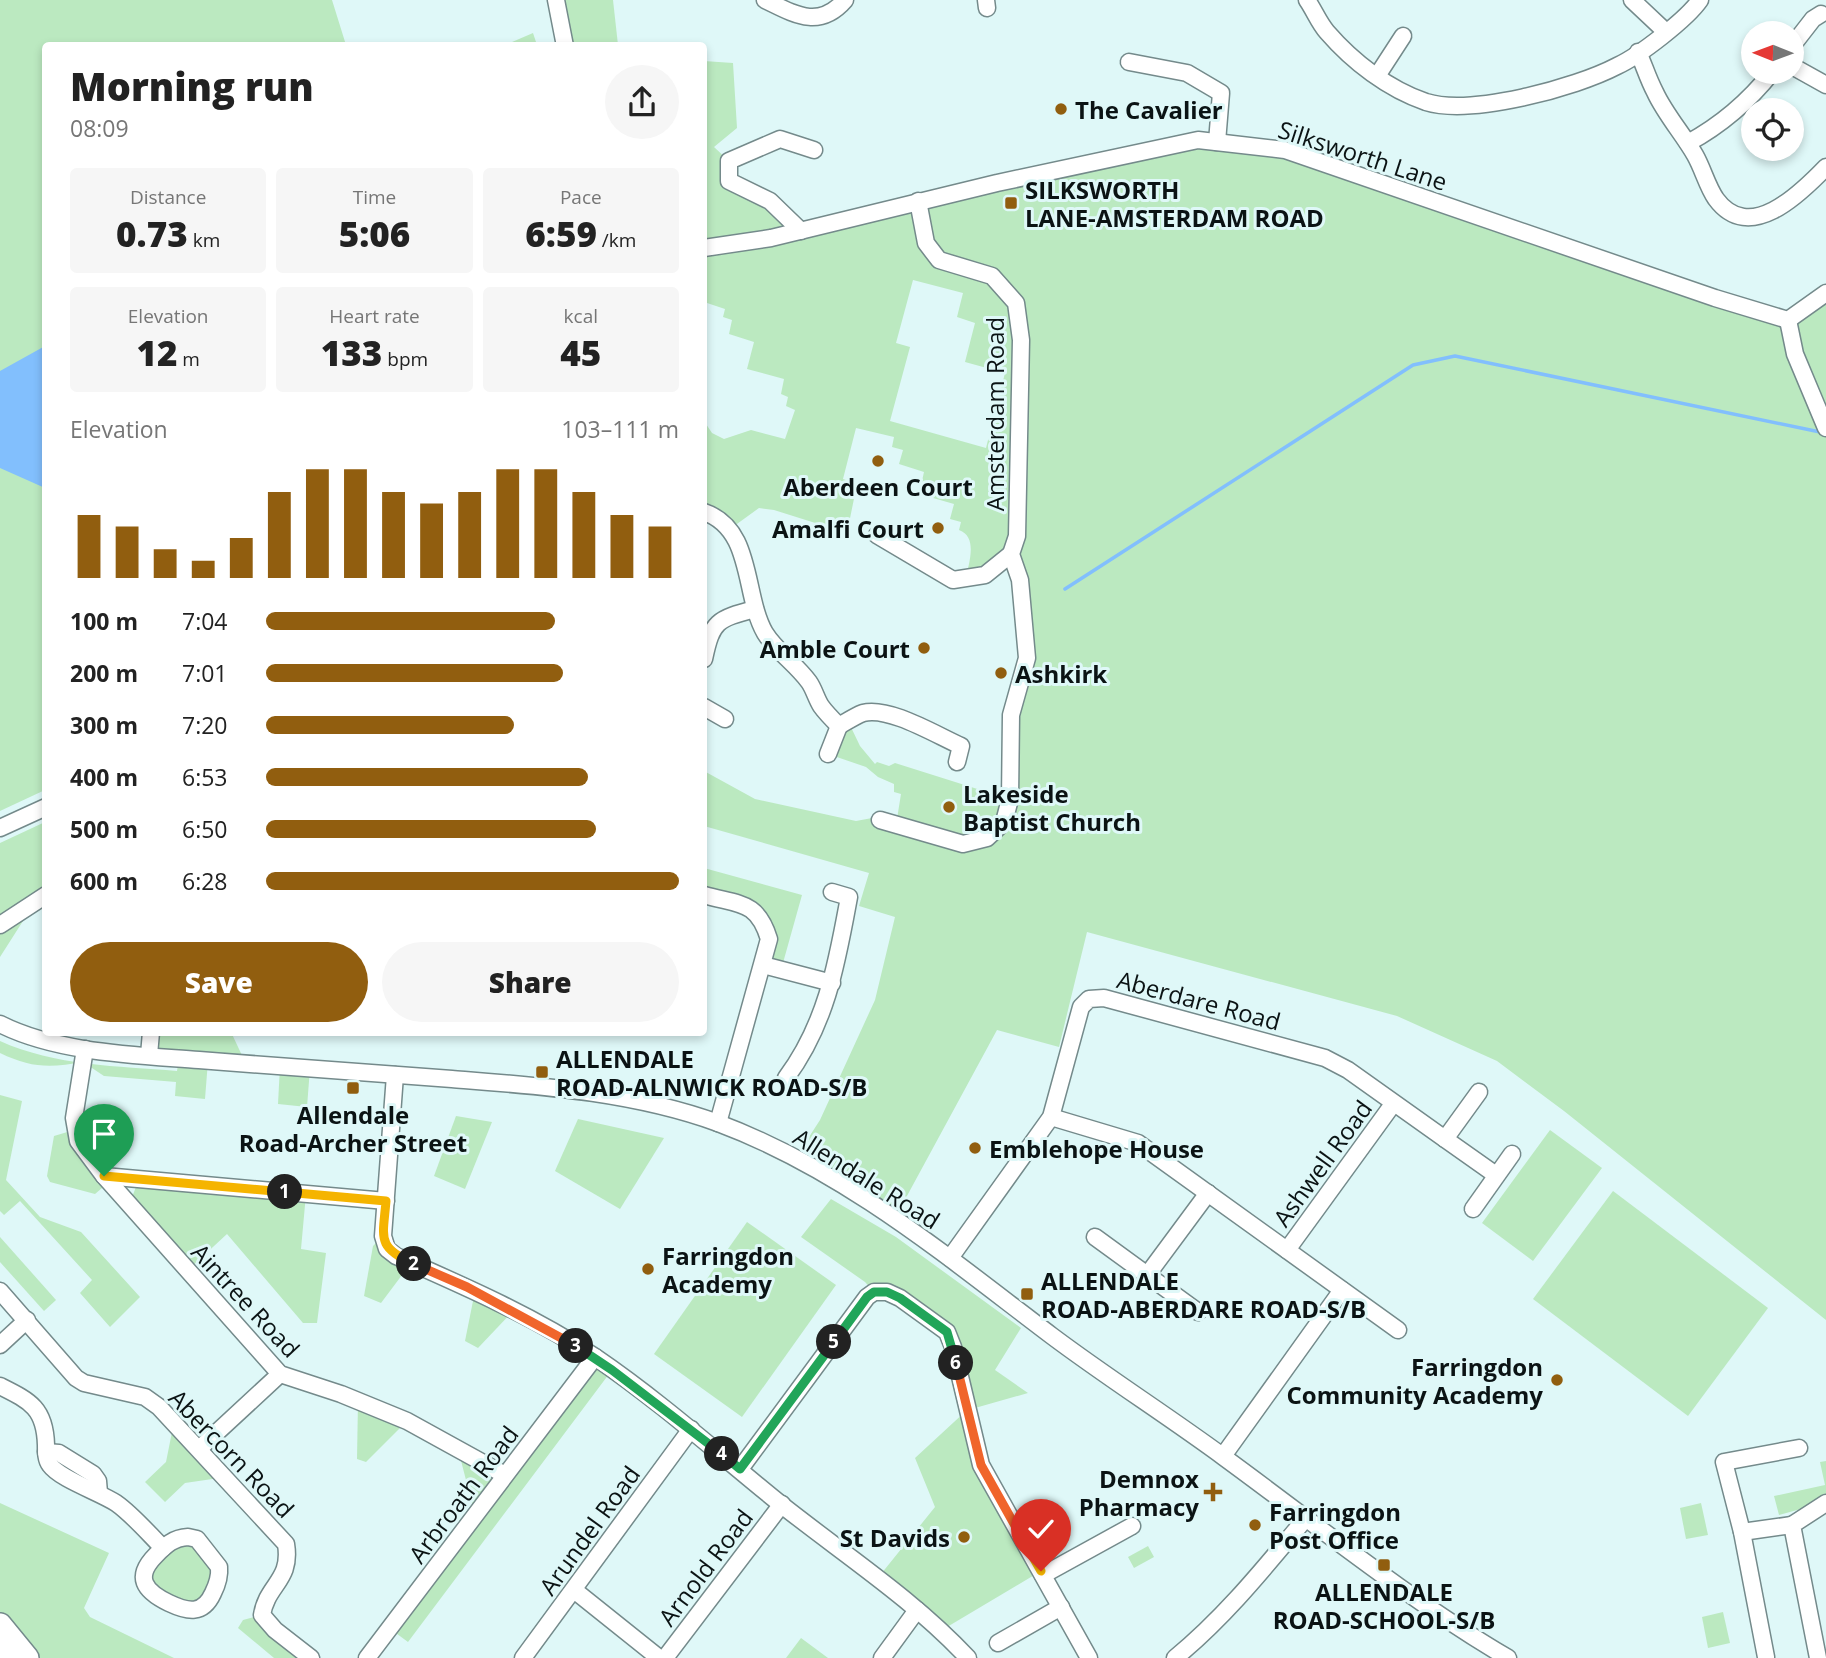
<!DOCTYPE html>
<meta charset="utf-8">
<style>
body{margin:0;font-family:"Open Sans",sans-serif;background:#f6f6f6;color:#222;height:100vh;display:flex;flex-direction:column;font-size:26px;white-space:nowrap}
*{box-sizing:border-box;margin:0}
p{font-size:23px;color:#767676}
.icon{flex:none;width:38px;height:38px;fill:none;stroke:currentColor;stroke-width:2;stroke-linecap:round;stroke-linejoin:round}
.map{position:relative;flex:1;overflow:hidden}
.panel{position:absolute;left:42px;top:42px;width:665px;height:994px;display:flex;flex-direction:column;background:#fff;border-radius:7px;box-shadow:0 4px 10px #0003}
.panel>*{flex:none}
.needle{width:46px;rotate:271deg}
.tools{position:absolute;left:1741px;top:21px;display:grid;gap:14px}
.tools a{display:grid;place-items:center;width:63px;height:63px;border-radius:50%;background:#fff;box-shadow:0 4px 10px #0003;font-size:35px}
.pin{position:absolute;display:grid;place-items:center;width:60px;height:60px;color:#fff;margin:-72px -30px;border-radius:50% 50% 50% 0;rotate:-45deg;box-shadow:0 0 7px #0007}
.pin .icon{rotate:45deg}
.km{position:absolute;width:35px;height:35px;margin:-18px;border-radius:50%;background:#222;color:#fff;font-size:19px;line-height:35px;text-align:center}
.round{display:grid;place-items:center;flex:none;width:74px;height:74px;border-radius:37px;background:#f6f6f6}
.head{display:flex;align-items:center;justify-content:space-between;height:119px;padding:0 28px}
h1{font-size:38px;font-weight:800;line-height:52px}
.figures{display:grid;grid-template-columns:repeat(3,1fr);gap:10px;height:119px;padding:7px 28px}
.figures div{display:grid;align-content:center;border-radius:7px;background:#f6f6f6;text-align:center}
.figures b{font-size:35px;font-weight:800}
.figures small{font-size:19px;font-weight:400}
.figures p{font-size:19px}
.chart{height:196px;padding:14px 28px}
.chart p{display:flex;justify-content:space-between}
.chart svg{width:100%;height:126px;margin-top:7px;stroke:#915e0f;stroke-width:6}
.cta{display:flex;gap:14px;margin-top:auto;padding:14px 28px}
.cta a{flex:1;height:80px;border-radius:42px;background:#915e0f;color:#fff;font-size:28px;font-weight:800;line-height:80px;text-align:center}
.cta a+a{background:#f6f6f6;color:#222}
ul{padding:0 28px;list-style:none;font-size:23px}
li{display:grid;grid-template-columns:112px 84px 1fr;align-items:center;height:52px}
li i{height:18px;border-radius:9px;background:#915e0f}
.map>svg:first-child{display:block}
.green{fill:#bbe9c0;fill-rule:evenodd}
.water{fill:#82bffd}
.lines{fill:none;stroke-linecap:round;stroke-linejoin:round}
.stream{stroke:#82bffd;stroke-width:3.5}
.minor-casing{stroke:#748a8b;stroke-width:19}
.highway-casing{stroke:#748a8b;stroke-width:26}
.minor{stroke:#fff;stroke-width:16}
.highway{stroke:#fff;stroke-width:23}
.split-1-casing{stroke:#fff;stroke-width:14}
.split-2-casing{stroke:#fff;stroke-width:14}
.split-3-casing{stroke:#fff;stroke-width:14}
.split-4-casing{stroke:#fff;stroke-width:14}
.split-5-casing{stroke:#fff;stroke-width:14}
.split-6-casing{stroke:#fff;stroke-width:14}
.split-7-casing{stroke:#fff;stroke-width:14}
.split-8-casing{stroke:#fff;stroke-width:14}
.split-1{stroke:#f5b400;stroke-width:9}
.split-2{stroke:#f5b400;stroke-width:9}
.split-3{stroke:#f0652b;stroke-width:9}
.split-4{stroke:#22a559;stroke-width:9}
.split-5{stroke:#22a559;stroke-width:9}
.split-6{stroke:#22a559;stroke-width:9}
.split-7{stroke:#f0652b;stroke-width:9}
.split-8{stroke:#f5b400;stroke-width:9}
.poi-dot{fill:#915e0f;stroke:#dff8f8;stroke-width:2.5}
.labels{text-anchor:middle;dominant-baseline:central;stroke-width:6;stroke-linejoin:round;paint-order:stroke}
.poi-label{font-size:24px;font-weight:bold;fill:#0b1314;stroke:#dff8f8;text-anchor:start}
.street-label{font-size:24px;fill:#0b1314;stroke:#dff8f8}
</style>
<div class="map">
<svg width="1826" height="1658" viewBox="0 0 1826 1658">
<rect width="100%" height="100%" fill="#dff8f8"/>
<g class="green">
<path d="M0 0H332L346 45 46 46 45 790 0 811Z"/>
<path d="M556 0H613L618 45H565Z"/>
<path d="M533 33 537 45H505Z"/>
<path d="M704 61 733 63 737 128 714 147 729 161V181L801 231 1198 140 1285 150 1788 320 1826 293V1320L1564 1111 1497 1061 1397 1016 1087 932 1059 1047 997 1030 895 1218 796 1157 820 1120 875 1000 895 917 859 906 869 873 704 826V771L755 799 856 821 872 818 896 825 901 794 894 792V784L878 777 866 767 828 754 848 721 860 746 875 764 877 762 889 766 895 763 1009 799 1011 715 1027 658 1011 554 966 578C969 562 978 537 959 530L961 522 950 519 954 504 919 494 924 472 899 464 903 450 892 447 894 437 856 428 843 479 857 484 847 533 774 510 759 508 730 529 704 512V421L712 433 724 439 751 430 785 439 795 410 786 406 788 397 781 394 784 379 747 369 754 342 729 334 732 320 723 317 725 309 704 302ZM913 280 963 293 957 317 975 323 965 362 1005 373 986 448 890 421 910 347 896 343Z"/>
<path d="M45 822V895L37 899 0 957V843Z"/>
<path d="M704 868 802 895 781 970 763 965V920L704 895Z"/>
<path d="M231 1032 246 1064 208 1061 205 1099 175 1096 176 1082 104 1076 83 1062C50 1068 31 1068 0 1053V1041C55 1066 118 1066 177 1071L179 1058 149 1055 151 1033Z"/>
<path d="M280 1066 310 1068 307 1107 278 1104Z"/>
<path d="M0 1095 22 1101 6 1180 40 1217 81 1232 140 1297 110 1327 80 1293 92 1280 20 1201 4 1215 0 1211Z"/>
<path d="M456 1116 492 1122 465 1189 434 1176Z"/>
<path d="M578 1119 664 1138 620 1209 555 1171Z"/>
<path d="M74 1130 109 1182 95 1194 50 1182 47 1176 54 1136Z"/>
<path d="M1550 1130 1602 1168 1533 1261 1482 1223Z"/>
<path d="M139 1179 306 1194 301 1249 326 1253 317 1323H303L227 1234 187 1271 129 1205Z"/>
<path d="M1613 1191 1768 1308 1688 1416 1533 1299Z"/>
<path d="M831 1199 896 1237 1021 1328 995 1370 1028 1393 968 1410 981 1466 1041 1571 942 1630 877 1579 935 1507 915 1458 967 1410 947 1332 874 1292 865 1282 801 1237Z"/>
<path d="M747 1222 836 1285 742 1417 654 1354Z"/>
<path d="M383 1236 411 1263 381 1303 364 1296 373 1246Z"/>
<path d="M0 1237 56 1300 44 1311 0 1262Z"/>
<path d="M475 1291 513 1311 478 1348 465 1341Z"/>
<path d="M595 1357 612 1370 408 1642 389 1628 475 1515 458 1449 505 1475Z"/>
<path d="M358 1401 407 1421 366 1462 357 1459Z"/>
<path d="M174 1422 226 1477 185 1483 165 1502 145 1482 166 1462Z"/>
<path d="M1826 1461V1502L1779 1515 1774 1496 1825 1485 1820 1462Z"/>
<path d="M0 1503 109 1553 84 1608 90 1617 174 1658H36L0 1614Z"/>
<path d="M1701 1503 1708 1535 1686 1539 1680 1508Z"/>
<path d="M176 1543 195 1544 215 1572 200 1602 190 1603 155 1589 152 1584 150 1571Z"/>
<path d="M1148 1546 1154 1557 1134 1568 1128 1557Z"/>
<path d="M1723 1612 1730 1643 1708 1648 1702 1617Z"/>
<path d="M262 1615 311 1658H274L238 1628 243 1620Z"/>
<path d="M801 1638 828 1658H786Z"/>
</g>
<path class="water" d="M45 346V488L0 468V371Z"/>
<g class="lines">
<path class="stream" d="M1065 589 1413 365 1455 356 1820 432"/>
<g class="minor-casing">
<g id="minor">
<path d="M556 0 565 46"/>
<path d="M765 0C794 14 819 30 845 0"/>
<path d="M986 0 987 8"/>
<path d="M1307 0C1314 10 1319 23 1327 32 1353 62 1388 89 1426 102 1471 116 1575 88 1617 66 1639 56 1687 19 1700 0"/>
<path d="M1632 0 1666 32"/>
<path d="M1792 46 1813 19 1821 14"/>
<path d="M1638 52C1644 65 1648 79 1655 92 1665 114 1683 134 1695 155 1703 169 1707 186 1716 199 1749 244 1799 195 1826 167"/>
<path d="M1129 62 1187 73 1221 93 1217 142"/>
<path d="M1792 66 1826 85"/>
<path d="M1377 76 1403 36"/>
<path d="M1688 143C1721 125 1749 101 1772 72"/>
<path d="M801 231 770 201 729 181V161L780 139 814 150"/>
<path d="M704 248 771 238 997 183 1198 140 1285 150 1715 298 1788 320 1826 293"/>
<path d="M1788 320 1795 354 1826 428"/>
<path d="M704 512C754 529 743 595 765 633 776 651 796 664 809 682 814 689 816 698 821 706 826 713 833 720 839 726 846 722 855 716 863 713 889 706 936 735 961 746L957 762"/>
<path d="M877 535 953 580 985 575 1011 554"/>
<path d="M704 659C712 621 717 619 755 609"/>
<path d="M704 707 725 719"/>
<path d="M828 754 839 726"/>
<path d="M880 820 963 844 987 838 1004 822 1010 799 1011 715 1027 658 1020 580 1011 554 1017 536 1021 340 1016 303 992 276 939 260 926 243 918 201"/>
<path d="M0 828 46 807"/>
<path d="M704 895C739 905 757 900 769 939L718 1123"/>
<path d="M0 925 46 895"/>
<path d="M763 965 832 983"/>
<path d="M0 1024C57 1053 136 1055 199 1060 283 1067 367 1073 452 1079 541 1086 633 1092 718 1123 844 1170 946 1256 1052 1336 1108 1378 1168 1416 1225 1458 1318 1526 1408 1599 1508 1658"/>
<path d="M85 1049 74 1118 78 1141 104 1176 280 1374 341 1394 407 1421 505 1475"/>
<path d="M149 1055 151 1032"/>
<path d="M395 1075 383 1236 387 1249 396 1256C464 1286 533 1316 595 1357 661 1402 721 1456 783 1506 845 1555 914 1600 968 1658"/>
<path d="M786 1078C827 1023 837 962 849 897L832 892"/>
<path d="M1479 1092 1445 1139 1496 1175"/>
<path d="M1051 1117 1138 1143 1398 1330"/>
<path d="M104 1176 386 1201"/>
<path d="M1473 1209 1512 1154"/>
<path d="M1095 1237 1198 1312"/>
<path d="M1287 1250 1393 1104"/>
<path d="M950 1258 1051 1117 1081 1007 1089 999 1104 998 1325 1058 1348 1070 1445 1139"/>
<path d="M1148 1274 1208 1193"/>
<path d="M0 1291 76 1378 84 1383 145 1397 159 1407 286 1544C292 1581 267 1584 262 1615L275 1630 311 1658"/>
<path d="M0 1345 27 1320"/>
<path d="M0 1386C30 1401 45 1408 46 1445 46 1452 46 1460 50 1465 60 1479 99 1492 116 1503 133 1515 148 1533 163 1548"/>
<path d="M200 1448 280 1374"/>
<path d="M46 1452 59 1453 93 1474 98 1481 99 1493"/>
<path d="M1223 1456 1342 1290"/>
<path d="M740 1469 867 1297 874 1292H887L900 1298 947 1332 953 1347 981 1465 1089 1658"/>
<path d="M1742 1532 1792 1525"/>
<path d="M188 1537 197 1539 219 1567C220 1577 217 1585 213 1593 203 1615 188 1612 169 1603 144 1591 134 1577 156 1555 166 1545 173 1538 188 1537Z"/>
<path d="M1043 1575 1132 1526"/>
<path d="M574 1590 659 1658"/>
<path d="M998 1643 1061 1607"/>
<path d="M1766 1657 1742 1532 1724 1462 1799 1448"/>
<path d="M367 1658 595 1357"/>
<path d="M523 1658 691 1429"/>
<path d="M665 1658 782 1504"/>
<path d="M882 1658 917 1610"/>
<path d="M1175 1658C1225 1617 1265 1567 1306 1518"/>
<path d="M1818 1658 1792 1525 1826 1503"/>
</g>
</g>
<g class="highway-casing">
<g id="highway">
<path d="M0 1625 27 1658"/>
<path d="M0 1651 6 1658"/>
</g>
</g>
<use href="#minor" class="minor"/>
<use href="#highway" class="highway"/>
</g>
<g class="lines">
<g class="split-1-casing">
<path id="split-1" d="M104 1176 285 1192"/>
</g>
<g class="split-2-casing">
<path id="split-2" d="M285 1192 386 1201C383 1238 376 1247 414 1264"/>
</g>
<g class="split-3-casing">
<path id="split-3" d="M414 1264 467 1287 576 1346"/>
</g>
<g class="split-4-casing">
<path id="split-4" d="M576 1346 612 1370 722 1454"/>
</g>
<g class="split-5-casing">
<path id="split-5" d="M722 1454 740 1469 834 1342"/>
</g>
<g class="split-6-casing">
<path id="split-6" d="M834 1342 867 1297 874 1292H887L900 1298 947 1332 956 1363"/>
</g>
<g class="split-7-casing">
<path id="split-7" d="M956 1363 981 1465 1018 1531"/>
</g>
<g class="split-8-casing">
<path id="split-8" d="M1018 1531 1041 1571"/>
</g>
<use href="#split-1" class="split-1"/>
<use href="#split-2" class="split-2"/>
<use href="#split-3" class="split-3"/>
<use href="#split-4" class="split-4"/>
<use href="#split-5" class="split-5"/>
<use href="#split-6" class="split-6"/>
<use href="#split-7" class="split-7"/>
<use href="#split-8" class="split-8"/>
</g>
<g class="poi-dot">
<circle cx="1061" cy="109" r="7"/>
<rect x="1004" y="196" width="14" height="14" rx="3.5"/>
<circle cx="878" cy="461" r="7"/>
<circle cx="938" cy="528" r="7"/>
<circle cx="924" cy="648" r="7"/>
<circle cx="1001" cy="673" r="7"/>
<circle cx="949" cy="807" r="7"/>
<rect x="535" y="1065" width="14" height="14" rx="3.5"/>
<rect x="346" y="1081" width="14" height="14" rx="3.5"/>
<circle cx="975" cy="1148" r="7"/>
<circle cx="648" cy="1269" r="7"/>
<rect x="1020" y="1287" width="14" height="14" rx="3.5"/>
<circle cx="1557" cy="1380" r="7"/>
<path d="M1209.5 1481.5h7v7h7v7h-7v7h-7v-7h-7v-7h7z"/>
<circle cx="1255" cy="1525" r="7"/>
<circle cx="964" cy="1537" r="7"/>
<rect x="1377" y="1558" width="14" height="14" rx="3.5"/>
</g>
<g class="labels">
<g class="poi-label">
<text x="1075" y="109">The Cavalier</text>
<text x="1025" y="189">SILKSWORTH<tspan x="1025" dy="28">LANE-AMSTERDAM ROAD</tspan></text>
<text x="878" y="486" text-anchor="middle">Aberdeen Court</text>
<text x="924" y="528" text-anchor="end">Amalfi Court</text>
<text x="910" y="648" text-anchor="end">Amble Court</text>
<text x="1015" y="673">Ashkirk</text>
<text x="963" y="793">Lakeside<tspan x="963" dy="28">Baptist Church</tspan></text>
<text x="556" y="1058">ALLENDALE<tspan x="556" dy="28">ROAD-ALNWICK ROAD-S/B</tspan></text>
<text x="353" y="1114" text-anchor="middle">Allendale<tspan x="353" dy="28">Road-Archer Street</tspan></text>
<text x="989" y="1148">Emblehope House</text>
<text x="662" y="1255">Farringdon<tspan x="662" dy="28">Academy</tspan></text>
<text x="1041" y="1280">ALLENDALE<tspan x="1041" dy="28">ROAD-ABERDARE ROAD-S/B</tspan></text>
<text x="1543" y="1366" text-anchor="end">Farringdon<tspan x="1543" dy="28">Community Academy</tspan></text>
<text x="1199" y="1478" text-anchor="end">Demnox<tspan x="1199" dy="28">Pharmacy</tspan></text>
<text x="1269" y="1511">Farringdon<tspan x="1269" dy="28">Post Office</tspan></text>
<text x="950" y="1537" text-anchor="end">St Davids</text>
<text x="1384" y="1591" text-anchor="middle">ALLENDALE<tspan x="1384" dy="28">ROAD-SCHOOL-S/B</tspan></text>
</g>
<g class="street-label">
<text transform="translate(1363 155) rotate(18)">Silksworth Lane</text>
<text transform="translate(994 414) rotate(-90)">Amsterdam Road</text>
<text transform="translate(1199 1000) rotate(15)">Aberdare Road</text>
<text transform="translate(1322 1163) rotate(-54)">Ashwell Road</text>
<text transform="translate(867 1178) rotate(32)">Allendale Road</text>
<text transform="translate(246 1300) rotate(47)">Aintree Road</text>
<text transform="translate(232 1453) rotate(46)">Abercorn Road</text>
<text transform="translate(463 1494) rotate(-53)">Arbroath Road</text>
<text transform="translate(589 1530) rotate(-54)">Arundel Road</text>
<text transform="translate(705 1567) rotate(-53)">Arnold Road</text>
</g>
</g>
</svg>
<div class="tools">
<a><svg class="needle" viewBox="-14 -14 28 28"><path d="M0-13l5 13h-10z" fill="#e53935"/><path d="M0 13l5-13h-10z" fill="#767676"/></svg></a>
<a><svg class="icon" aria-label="locate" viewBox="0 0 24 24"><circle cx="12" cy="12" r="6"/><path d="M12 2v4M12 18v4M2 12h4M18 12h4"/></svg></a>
</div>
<div class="pin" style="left:104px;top:1176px;background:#1e9e55"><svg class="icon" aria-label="arrive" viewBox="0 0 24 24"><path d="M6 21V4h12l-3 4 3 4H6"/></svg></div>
<div class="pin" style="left:1041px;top:1571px;background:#d93025"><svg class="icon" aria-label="check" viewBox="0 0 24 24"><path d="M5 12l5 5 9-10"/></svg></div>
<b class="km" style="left:285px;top:1192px">1</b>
<b class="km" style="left:414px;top:1264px">2</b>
<b class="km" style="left:576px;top:1346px">3</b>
<b class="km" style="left:722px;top:1454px">4</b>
<b class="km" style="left:834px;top:1342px">5</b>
<b class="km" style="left:956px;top:1363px">6</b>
<section class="panel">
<div class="head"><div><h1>Morning run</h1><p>08:09</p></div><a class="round"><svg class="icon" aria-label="share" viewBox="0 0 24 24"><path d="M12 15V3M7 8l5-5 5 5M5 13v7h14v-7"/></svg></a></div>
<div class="figures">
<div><p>Distance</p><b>0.73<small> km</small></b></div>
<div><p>Time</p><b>5:06</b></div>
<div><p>Pace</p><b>6:59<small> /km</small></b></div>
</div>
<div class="figures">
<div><p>Elevation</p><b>12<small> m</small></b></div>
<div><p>Heart rate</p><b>133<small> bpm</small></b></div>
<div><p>kcal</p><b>45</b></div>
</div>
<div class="chart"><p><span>Elevation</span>103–111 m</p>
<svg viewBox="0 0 160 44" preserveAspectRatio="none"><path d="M5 44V22M15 44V26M25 44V34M35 44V38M45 44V30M55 44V14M65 44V6M75 44V6M85 44V14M95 44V18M105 44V14M115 44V6M125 44V6M135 44V14M145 44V22M155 44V26"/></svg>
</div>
<ul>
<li><b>100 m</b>7:04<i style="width:70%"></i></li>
<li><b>200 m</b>7:01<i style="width:72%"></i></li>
<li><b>300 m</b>7:20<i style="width:60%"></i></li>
<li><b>400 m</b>6:53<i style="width:78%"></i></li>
<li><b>500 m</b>6:50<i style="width:80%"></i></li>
<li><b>600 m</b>6:28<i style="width:100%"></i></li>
</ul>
<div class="cta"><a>Save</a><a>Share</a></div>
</section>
</div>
